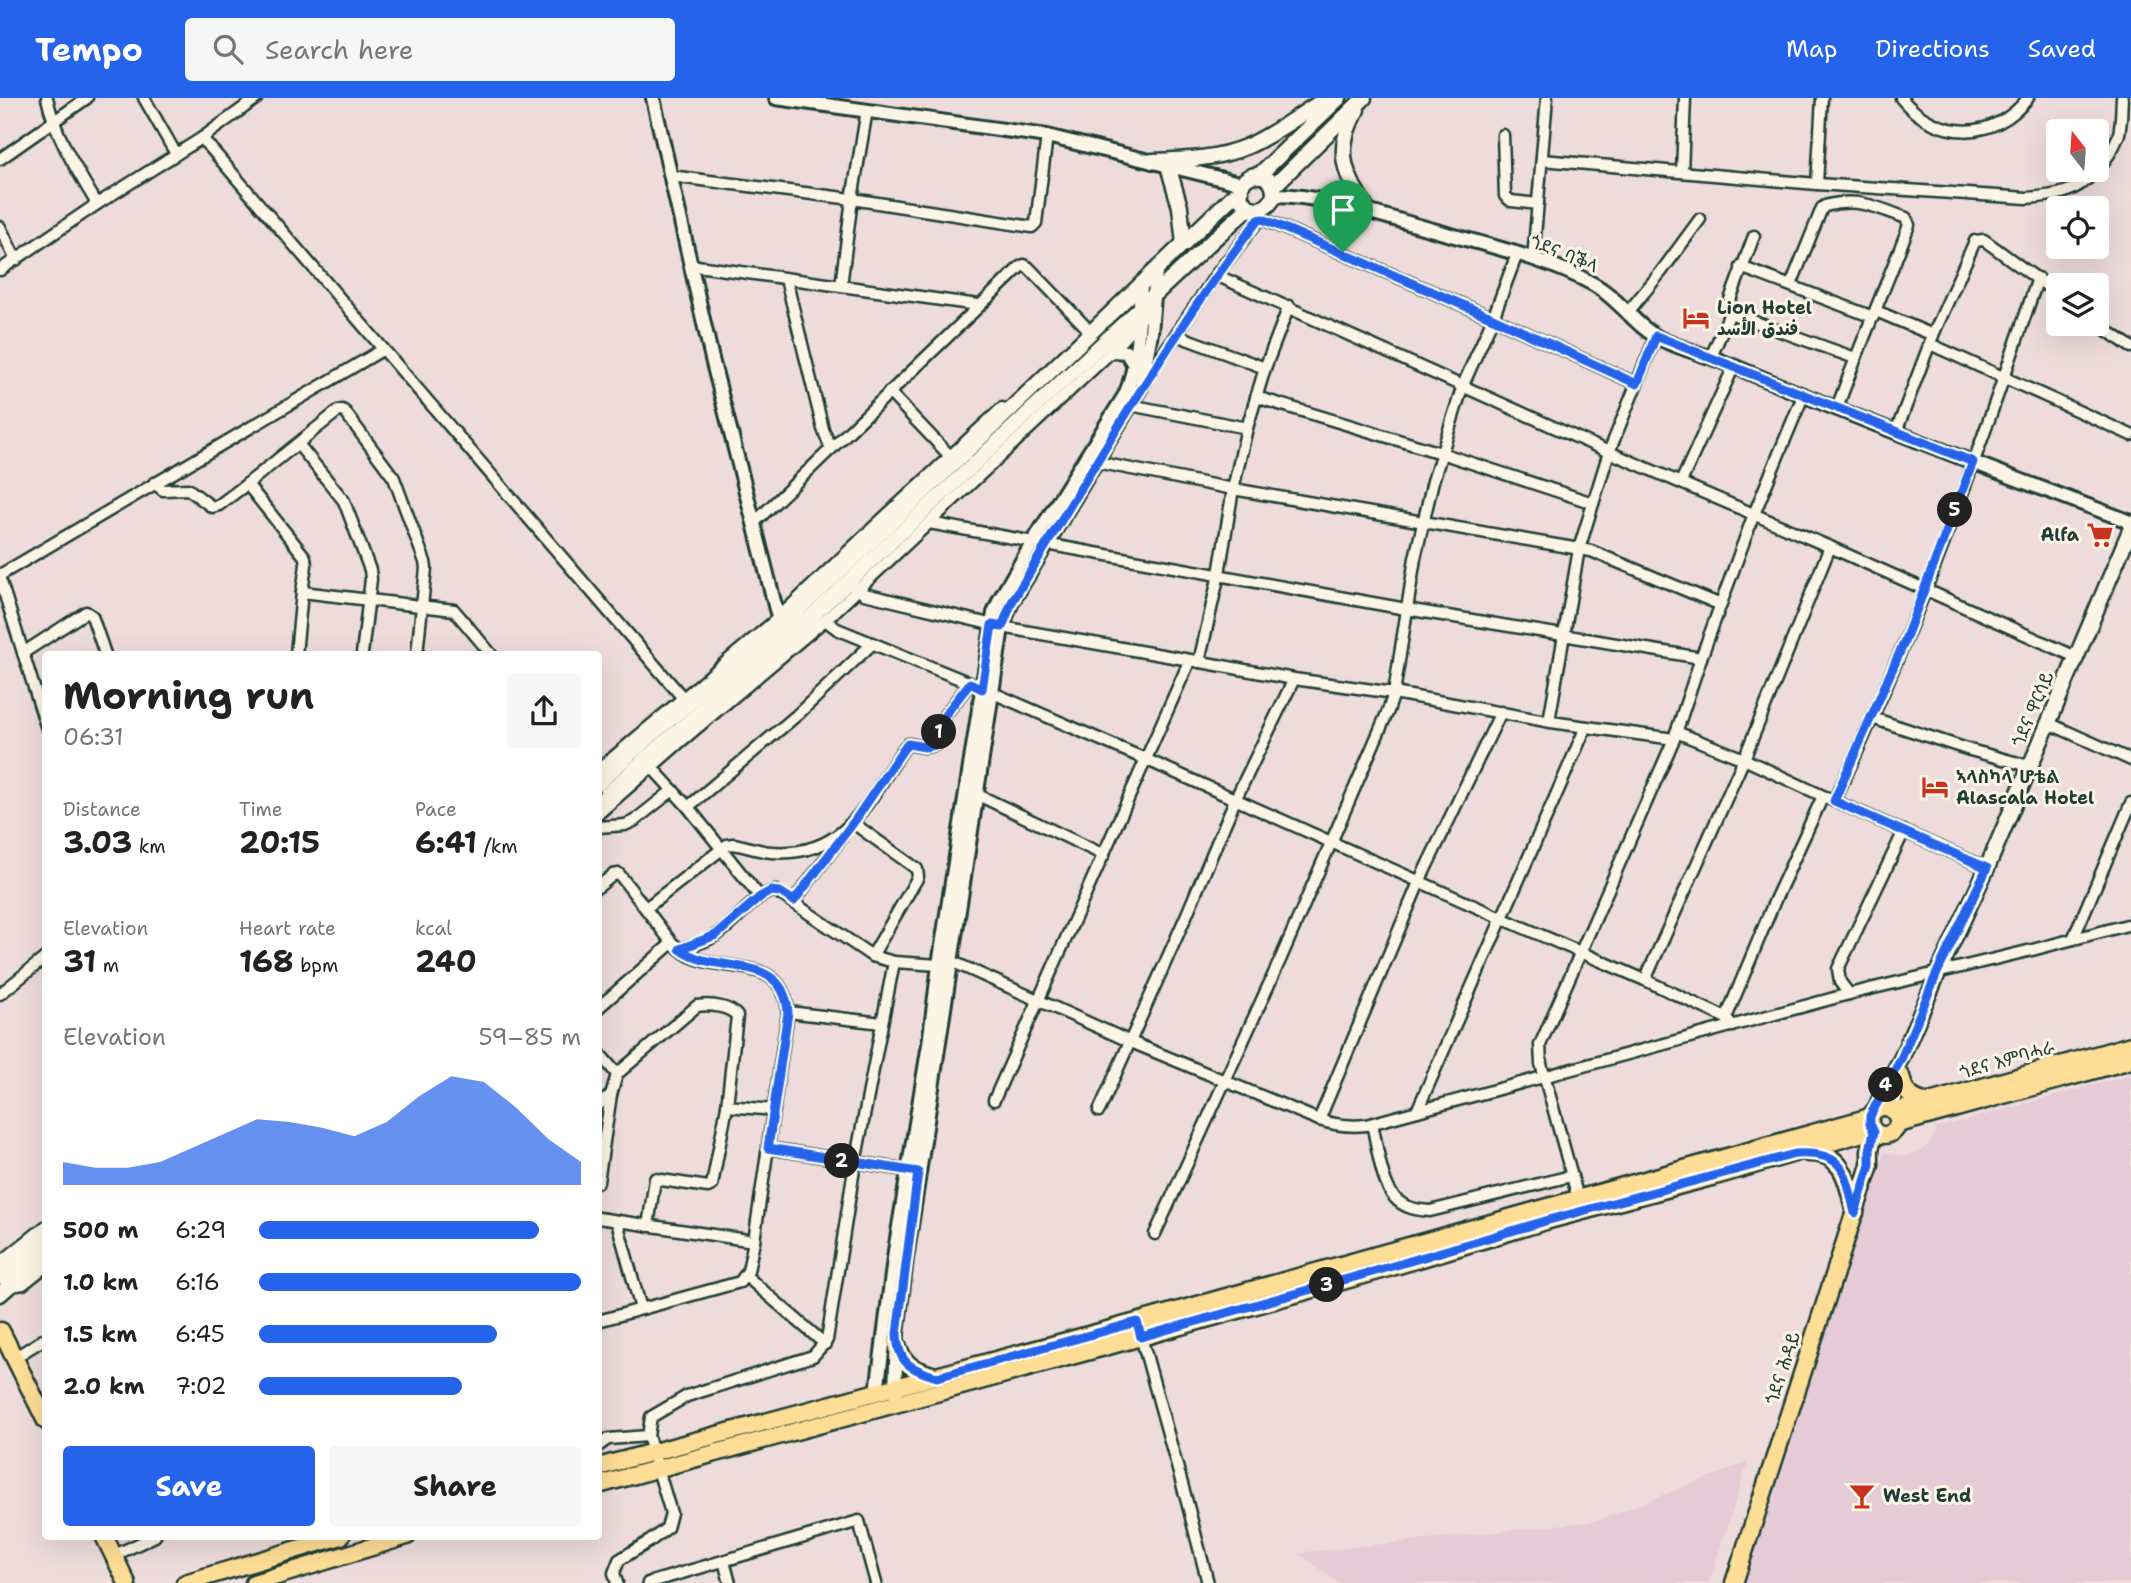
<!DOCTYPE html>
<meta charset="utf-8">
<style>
body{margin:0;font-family:"Shantell Sans","Playpen Sans Arabic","Noto Sans Ethiopic",sans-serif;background:#f6f6f6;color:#222;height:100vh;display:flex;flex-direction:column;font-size:26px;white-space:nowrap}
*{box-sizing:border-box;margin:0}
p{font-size:23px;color:#767676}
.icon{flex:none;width:38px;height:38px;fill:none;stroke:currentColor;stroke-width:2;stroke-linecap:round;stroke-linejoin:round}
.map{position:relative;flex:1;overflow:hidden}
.drawer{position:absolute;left:42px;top:553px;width:560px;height:889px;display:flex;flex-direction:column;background:#fff;border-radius:7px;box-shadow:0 7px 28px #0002}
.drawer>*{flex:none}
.needle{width:46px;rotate:343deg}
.fabs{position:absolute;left:2046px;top:21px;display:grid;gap:14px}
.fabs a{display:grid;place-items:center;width:63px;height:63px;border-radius:7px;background:#fff;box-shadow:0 7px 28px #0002;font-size:35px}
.pin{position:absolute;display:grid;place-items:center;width:60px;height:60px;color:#fff;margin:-72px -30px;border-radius:50% 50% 50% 0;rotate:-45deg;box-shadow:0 0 7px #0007}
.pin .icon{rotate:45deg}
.km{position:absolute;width:35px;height:35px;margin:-18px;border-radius:50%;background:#222;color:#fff;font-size:19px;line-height:35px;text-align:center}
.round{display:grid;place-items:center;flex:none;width:74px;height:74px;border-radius:7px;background:#f6f6f6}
.summary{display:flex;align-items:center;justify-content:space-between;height:119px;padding:0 21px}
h1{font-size:38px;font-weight:700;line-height:52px}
.metrics{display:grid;grid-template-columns:repeat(3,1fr);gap:10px;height:119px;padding:7px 21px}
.metrics div{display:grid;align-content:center}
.metrics b{font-size:30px;font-weight:700}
.metrics small{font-size:19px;font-weight:400}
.metrics p{font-size:19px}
.chart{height:196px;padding:14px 21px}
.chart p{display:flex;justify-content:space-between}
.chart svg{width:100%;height:126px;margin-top:7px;fill:#2563eb;opacity:.7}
.action{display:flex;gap:14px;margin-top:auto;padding:14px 21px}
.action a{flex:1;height:80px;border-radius:7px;background:#2563eb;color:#fff;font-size:28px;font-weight:700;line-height:80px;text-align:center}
.action a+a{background:#f6f6f6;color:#222}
ul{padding:0 21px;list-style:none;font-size:23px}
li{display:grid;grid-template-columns:112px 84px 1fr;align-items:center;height:52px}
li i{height:18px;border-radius:9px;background:#2563eb}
header{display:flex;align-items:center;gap:42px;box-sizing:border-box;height:98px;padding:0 35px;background:#2563eb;color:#fff}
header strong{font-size:33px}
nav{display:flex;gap:38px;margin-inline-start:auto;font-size:24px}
.search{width:490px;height:63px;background:#f6f6f6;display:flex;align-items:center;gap:18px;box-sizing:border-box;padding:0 24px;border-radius:7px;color:#767676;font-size:26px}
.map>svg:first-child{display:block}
.built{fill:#e4cbd5}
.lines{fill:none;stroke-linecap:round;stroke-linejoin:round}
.minor-casing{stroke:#1f3d34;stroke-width:15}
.tertiary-casing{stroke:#1f3d34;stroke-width:18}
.secondary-casing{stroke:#1f3d34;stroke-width:19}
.primary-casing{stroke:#1f3d34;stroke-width:21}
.minor{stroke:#fcf5e5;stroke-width:10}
.tertiary{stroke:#fcf5e5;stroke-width:12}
.secondary{stroke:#fcf5e5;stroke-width:14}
.primary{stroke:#fedd96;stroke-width:16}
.route-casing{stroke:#fff;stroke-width:14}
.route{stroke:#2563eb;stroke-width:9}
.labels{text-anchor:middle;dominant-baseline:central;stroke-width:6;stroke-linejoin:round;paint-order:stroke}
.street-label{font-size:18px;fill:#1f3d34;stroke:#fcf5e5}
.poi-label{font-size:18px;font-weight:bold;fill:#1f3d34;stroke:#fcf5e5;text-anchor:start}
</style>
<header>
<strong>Tempo</strong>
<div class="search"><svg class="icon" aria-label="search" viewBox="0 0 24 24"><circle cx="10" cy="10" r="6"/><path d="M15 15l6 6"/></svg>Search here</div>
<nav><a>Map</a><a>Directions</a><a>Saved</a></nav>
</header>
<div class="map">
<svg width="2131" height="1485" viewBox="0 0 2131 1485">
<rect width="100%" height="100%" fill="#eedcdc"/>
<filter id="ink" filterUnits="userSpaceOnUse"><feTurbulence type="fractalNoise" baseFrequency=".0143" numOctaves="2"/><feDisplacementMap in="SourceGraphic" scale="14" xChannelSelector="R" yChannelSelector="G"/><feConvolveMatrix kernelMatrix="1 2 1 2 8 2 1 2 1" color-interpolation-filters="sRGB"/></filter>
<g filter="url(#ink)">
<g class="built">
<path d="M2131 977V1485H1745L1884 1055 1905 1058 1920 1054 1931 1044 1937 1030Z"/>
<path d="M1748 1364 1709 1485H1339L1298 1455 1596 1423Z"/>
</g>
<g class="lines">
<g class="minor-casing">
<g id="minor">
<path d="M47 0C56 40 77 72 97 106"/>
<path d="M144 0 176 56"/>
<path d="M1901 0C1936 43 1994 44 2028 0"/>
<path d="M1503 37 1505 98 1511 103 1538 106"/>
<path d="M202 40 683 600"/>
<path d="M0 61 87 0"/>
<path d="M1542 62 1817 86 2027 100C2039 99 2053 98 2065 94 2089 86 2109 61 2118 39 2122 28 2121 12 2122 0"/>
<path d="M1682 74 1685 0"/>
<path d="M670 78 852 101 1032 129 1036 125 1047 38"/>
<path d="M1817 86 1822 0"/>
<path d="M0 129 16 162"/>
<path d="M1533 161 1547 0"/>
<path d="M690 167 978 207"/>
<path d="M1741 169 1873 219"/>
<path d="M0 172 97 106 202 40 257 0"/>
<path d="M1216 177 1609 354 1830 449 2076 559"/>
<path d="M786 181 823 331 831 351"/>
<path d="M1791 187 1822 110 1825 108C1857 99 1877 109 1906 120L1909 127C1886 189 1859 248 1837 310"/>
<path d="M841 188 852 101 867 12"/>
<path d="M1876 213 1933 237"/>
<path d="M1628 214 1661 174 1700 121"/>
<path d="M1730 215 1855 260"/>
<path d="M2096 225 2131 249"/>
<path d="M1176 237 1265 270"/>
<path d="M1930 246 2131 337"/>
<path d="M1711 259 1730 215 1728 207 1754 138"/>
<path d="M1142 287 1216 177 1258 123 1263 121 1493 220 1637 286"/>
<path d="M889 294 951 359"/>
<path d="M1256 299 1441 355 1593 405"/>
<path d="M1130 307 1247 330"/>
<path d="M1896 334 1933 237 1975 143 1984 142 2058 196"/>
<path d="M298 346 344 403 370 472 371 481 362 556"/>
<path d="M1096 364 1233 391 1591 453 1721 507"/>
<path d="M1681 384 1734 268"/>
<path d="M154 385 163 392 188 391 212 409 219 407 247 386"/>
<path d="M755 424 1020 169 1024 167 1028 169 1087 230"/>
<path d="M929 425 1406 511 1701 560"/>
<path d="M0 477 382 252"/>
<path d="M0 481 46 628"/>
<path d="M848 484 864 496 873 498 1002 529 1190 562 1294 581 1394 595 1551 624 1674 641"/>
<path d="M302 494 306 467 305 459 247 386 338 313 342 312 345 314 394 380 425 464 426 470 417 556"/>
<path d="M825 522 837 531 970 585 1145 661 1501 820 1645 882 1726 920 1733 928"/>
<path d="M23 555 86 514 92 518 105 556"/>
<path d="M296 556 302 494 454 512 491 556"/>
<path d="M1199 564 1219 476 1233 391 1247 330 1265 270 1289 208"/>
<path d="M1872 620 1970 652 2029 668"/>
<path d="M1549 623 1579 451 1609 354 1656 238"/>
<path d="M2048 625 2131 662"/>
<path d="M1676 634 1744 661 1823 698 1987 770"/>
<path d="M647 664 688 709 760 799"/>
<path d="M598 672 778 520 876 427 1002 310"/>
<path d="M976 696 1104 757"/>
<path d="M1834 703C1915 534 1978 357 2038 180"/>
<path d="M688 709 797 617 873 545"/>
<path d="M598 716 679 645 832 516 1112 253 1153 208"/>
<path d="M853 725 917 771 918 779 872 858"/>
<path d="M598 729 625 727 634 723 673 692"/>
<path d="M598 789 613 777 619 776 672 845C678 849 683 855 690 858 728 876 783 857 788 914L754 1143 748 1173 740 1184 598 1223"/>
<path d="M794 803 842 739"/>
<path d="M646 810 727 747 733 746C746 748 758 753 771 754 846 760 868 703 904 650L908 646 925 649 935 647 945 617 970 585"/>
<path d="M2073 841 2131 705"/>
<path d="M680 851C694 847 710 843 722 833 738 822 757 794 776 793L872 858 894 864 939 867"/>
<path d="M951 863 1131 944 1319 1022C1335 1027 1349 1029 1366 1027L1849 896 2032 852 2131 826"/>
<path d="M1645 882 1744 661 1830 449"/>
<path d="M0 896 46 859"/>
<path d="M1849 896 1840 884 1838 871 1904 733"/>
<path d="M598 910 672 845"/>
<path d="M788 914 882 925"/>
<path d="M1726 920 1775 802 1823 698"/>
<path d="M598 954 617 976"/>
<path d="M994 1002 1190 562"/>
<path d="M598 1007 611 997"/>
<path d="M727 1008 774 1012"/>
<path d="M1099 1013 1187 816 1235 702 1294 581"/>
<path d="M1417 1013 1586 629"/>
<path d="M1319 1022 1420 782 1501 614"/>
<path d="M1372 1026C1377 1045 1381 1086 1395 1100 1404 1110 1417 1112 1430 1113L1571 1078"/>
<path d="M768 1050 912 1073"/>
<path d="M598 1084 611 997 617 976 697 908C709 906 730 908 737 918L727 1008 712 1087 708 1089 655 1081 648 1128"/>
<path d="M1578 1100 1541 966 1540 947 1674 641 1701 560 1754 416 1803 298"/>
<path d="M598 1120 754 1143"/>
<path d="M617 1124 641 1211"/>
<path d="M1155 1136 1281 860 1388 613 1394 595 1415 460 1433 383 1463 287 1493 220 1517 156"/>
<path d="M2 1177 3 1165 6 1160 46 1128"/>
<path d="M746 1178 825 1246"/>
<path d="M11 1188 23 1186 46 1168"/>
<path d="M1140 1235 1187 1404 1208 1485"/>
<path d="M14 1260 46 1240"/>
<path d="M598 1348 608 1341 648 1338"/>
<path d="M113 1458 155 1438"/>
<path d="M724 1463 730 1485"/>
<path d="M617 1485 614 1475 619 1462 650 1443 667 1430 671 1415 648 1338 651 1319 687 1298 813 1258 827 1242 855 1065 894 864"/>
<path d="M648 1485 859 1423 876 1485"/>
</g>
</g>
<g class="tertiary-casing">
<g id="tertiary">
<path d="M653 0 712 261 780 527"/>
<path d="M776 0 1047 38 1243 86"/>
<path d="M1274 97C1324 97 1384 119 1433 132 1485 147 1547 160 1593 186 1619 200 1636 230 1663 242 1685 252 1710 258 1733 268 1864 323 1997 374 2131 424"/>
<path d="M1112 253 1126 254 1133 265"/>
<path d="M877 1294 895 1153 929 946 939 867 994 515 1000 501 1033 444 1125 297C1138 269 1139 220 1141 188"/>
<path d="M895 1295 897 1236 906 1161 1002 529 1012 504 1141 289 1151 235 1156 173"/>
</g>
</g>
<g class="secondary-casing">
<g id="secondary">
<path d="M1357 12C1332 54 1346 78 1369 114"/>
<path d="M1152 63C1185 62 1218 61 1248 48 1275 36 1302 15 1327 0"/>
<path d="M1168 68 1180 109 1184 146"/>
<circle cx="1257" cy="94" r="17"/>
<path d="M1258 78 1339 0"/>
<path d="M1273 89 1364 0"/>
<path d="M598 686C661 624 733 572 798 512 945 376 1089 236 1234 97L1241 94"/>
<path d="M598 705 645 661 812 518 1213 142 1245 113 1254 111"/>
<path d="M1891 1011 1901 977"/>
<path d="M1875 1012 1884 991 1901 961 1938 875 1987 770 2131 430"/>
<path d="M0 1179 46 1141"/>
<path d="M0 1196 46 1156"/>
</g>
</g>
<g class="primary-casing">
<g id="primary">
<path d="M1901 978C1904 995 1912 1002 1929 1005"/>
<circle cx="1884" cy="1023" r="14"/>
<path d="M1894 1014 2131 947"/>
<path d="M1898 1026 2131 962"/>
<path d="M1808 1055C1845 1053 1848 1087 1855 1115"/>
<path d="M1 1233 46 1323"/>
<path d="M897 1246C904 1269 914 1271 935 1278"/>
<path d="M598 1369 1137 1224 1870 1019"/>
<path d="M598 1387 1141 1239 1382 1172 1549 1122 1719 1077 1873 1032"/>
<path d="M104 1438 127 1485"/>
<path d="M185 1485 341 1438"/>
<path d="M254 1485 407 1438"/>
<path d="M1734 1485 1870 1067V1052L1874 1034"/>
</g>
</g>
<use href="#minor" class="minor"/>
<use href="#tertiary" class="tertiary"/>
<use href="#secondary" class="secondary"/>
<use href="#primary" class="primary"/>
</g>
</g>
<g class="lines" filter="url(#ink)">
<g class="route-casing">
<path id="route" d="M1263 121 1493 220 1637 286 1656 238 1973 364 1903 547 1834 703 1987 770 1937 875 1901 961 1870 1018V1026L1874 1034 1870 1052V1067L1855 1115C1845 1073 1845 1053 1795 1056L1549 1122 1383 1171 1141 1239 1137 1224 937 1279C911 1271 898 1266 897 1236L918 1074 768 1050 788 914C783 852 716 879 680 851L716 837 760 799 771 793 780 794 794 803 856 721 904 650 908 646 925 649 935 647 945 617 970 585 982 591 992 527 1002 529 1012 504C1090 375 1166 243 1258 122Z"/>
</g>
<use href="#route" class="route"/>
</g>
<defs>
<g id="hotel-bare" transform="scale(2.1)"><path d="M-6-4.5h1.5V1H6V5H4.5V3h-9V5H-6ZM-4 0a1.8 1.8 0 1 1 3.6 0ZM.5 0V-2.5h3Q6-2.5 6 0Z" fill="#c8321e" stroke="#fcf5e5" stroke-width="2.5" paint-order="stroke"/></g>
<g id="supermarket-bare" transform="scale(2.1)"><path d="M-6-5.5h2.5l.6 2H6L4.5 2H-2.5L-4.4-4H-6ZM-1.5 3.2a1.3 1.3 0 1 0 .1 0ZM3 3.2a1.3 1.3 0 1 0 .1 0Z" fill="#c8321e" stroke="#fcf5e5" stroke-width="2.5" paint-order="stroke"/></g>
<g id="bar-bare" transform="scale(2.1)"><path d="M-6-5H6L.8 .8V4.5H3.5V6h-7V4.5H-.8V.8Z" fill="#c8321e" stroke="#fcf5e5" stroke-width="2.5" paint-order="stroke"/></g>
</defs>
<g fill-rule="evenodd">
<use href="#hotel-bare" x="1696" y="220"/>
<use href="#supermarket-bare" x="2100" y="437"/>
<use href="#hotel-bare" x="1935" y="689"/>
<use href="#bar-bare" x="1862" y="1398"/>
</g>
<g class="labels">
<g class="street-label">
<text transform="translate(1564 156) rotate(22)">ጎደና ባቕላ</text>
<text transform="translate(2033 611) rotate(-67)">ጎደና ዋርሳይ</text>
<text transform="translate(2007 962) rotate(-16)">ጎደና እምባሓራ</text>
<text transform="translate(1783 1270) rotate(-72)">ጎደና ሕዳይ</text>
</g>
<g class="poi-label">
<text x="1717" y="210">Lion Hotel<tspan x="1717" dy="21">فندق الأسد</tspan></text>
<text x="2079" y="437" text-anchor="end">Alfa</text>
<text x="1956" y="679">ኣላስካላ ሆቴል<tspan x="1956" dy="21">Alascala Hotel</tspan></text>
<text x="1883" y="1398">West End</text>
</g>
</g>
</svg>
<div class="fabs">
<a><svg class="needle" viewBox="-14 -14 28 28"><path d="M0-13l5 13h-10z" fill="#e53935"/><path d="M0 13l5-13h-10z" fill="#767676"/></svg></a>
<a><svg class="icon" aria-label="locate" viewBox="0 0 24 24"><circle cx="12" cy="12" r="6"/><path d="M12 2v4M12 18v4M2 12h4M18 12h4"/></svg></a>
<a><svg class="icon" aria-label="layers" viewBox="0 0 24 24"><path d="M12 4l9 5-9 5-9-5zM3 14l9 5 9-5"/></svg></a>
</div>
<div class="pin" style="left:1343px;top:154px;background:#1e9e55"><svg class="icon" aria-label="arrive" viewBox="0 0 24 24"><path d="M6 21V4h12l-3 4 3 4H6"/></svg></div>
<b class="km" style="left:939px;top:634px">1</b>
<b class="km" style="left:842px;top:1063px">2</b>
<b class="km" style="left:1327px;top:1187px">3</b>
<b class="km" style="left:1886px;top:987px">4</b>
<b class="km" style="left:1955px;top:412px">5</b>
<section class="drawer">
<div class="summary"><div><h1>Morning run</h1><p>06:31</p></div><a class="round"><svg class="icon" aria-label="share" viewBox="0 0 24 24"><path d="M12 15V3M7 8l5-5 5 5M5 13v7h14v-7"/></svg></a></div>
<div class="metrics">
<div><p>Distance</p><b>3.03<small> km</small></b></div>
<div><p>Time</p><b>20:15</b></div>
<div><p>Pace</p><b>6:41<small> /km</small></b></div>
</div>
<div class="metrics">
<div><p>Elevation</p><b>31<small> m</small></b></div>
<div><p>Heart rate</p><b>168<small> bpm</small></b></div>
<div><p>kcal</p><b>240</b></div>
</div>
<div class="chart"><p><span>Elevation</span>59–85 m</p>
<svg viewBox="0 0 160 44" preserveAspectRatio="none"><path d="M0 44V36L10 38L20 38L30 36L40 31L50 26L60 21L70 22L80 24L90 27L100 22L110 13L120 6L130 8L140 17L150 28L160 36V44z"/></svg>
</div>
<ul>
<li><b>500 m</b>6:29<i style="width:87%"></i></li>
<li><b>1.0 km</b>6:16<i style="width:100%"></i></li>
<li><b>1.5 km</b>6:45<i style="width:74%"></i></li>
<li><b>2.0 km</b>7:02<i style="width:63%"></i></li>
</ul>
<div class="action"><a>Save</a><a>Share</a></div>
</section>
</div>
